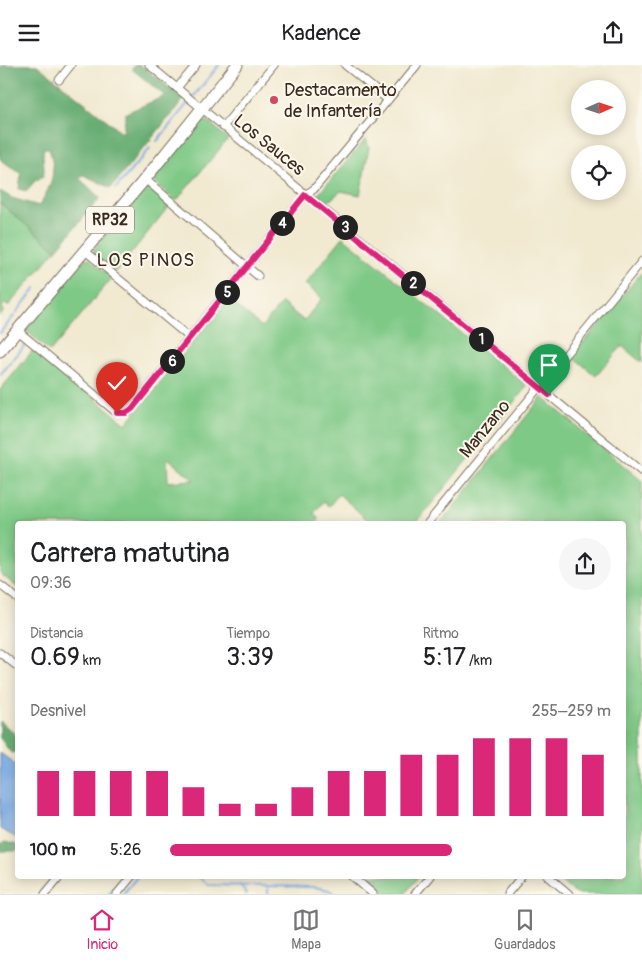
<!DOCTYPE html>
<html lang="es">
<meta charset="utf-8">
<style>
body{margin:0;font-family:Pangolin,sans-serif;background:#f6f6f6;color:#202124;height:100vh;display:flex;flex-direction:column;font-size:19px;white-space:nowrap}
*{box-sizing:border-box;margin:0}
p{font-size:16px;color:#757577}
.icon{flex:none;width:28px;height:28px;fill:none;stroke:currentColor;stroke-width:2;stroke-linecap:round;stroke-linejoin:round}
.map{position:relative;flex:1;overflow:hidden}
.details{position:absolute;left:15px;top:456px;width:611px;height:358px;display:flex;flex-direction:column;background:#fff;border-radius:5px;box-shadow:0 2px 12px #0003}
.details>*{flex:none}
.needle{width:32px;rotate:87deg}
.controls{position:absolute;left:571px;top:15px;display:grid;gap:10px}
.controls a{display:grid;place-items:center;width:55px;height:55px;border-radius:50%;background:#fff;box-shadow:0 2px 12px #0003;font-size:25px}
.pin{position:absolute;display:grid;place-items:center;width:42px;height:42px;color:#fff;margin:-51px -21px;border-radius:50% 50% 50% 0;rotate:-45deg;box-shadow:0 0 5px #0007}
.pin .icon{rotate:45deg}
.km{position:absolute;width:25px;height:25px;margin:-12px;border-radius:50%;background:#222;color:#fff;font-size:14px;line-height:25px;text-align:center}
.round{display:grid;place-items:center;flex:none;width:52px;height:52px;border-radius:26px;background:#f6f6f6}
.head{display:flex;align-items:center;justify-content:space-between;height:85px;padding:0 15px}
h1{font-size:28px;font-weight:600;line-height:38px}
.stats{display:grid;grid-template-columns:repeat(3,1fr);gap:8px;height:85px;padding:5px 15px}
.stats div{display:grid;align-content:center}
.stats b{font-size:25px;font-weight:600}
.stats small{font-size:14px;font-weight:400}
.stats p{font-size:14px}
.chart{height:140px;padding:10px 15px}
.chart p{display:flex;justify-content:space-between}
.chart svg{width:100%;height:90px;margin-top:5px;stroke:#db2777;stroke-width:6}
ul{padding:0 15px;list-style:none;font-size:16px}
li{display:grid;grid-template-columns:80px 60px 1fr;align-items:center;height:38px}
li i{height:12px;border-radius:6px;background:#db2777}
header{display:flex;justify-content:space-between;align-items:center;height:65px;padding:0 15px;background:#fff;font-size:22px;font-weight:600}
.tabs{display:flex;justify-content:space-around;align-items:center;height:70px;border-top:1px solid #e0e0e0;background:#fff;font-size:14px;color:#757577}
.tabs a{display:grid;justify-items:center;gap:2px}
.tabs .current{color:#db2777}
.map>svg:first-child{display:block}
.green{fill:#7fc986;stroke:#5d7a52;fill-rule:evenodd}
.forest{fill:#67ad73;stroke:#516c48}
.water{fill:#77a8e2;stroke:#596980}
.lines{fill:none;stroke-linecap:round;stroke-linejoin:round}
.stream{stroke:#77a8e2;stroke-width:2}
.street-casing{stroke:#7b6d5c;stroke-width:9}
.primary-casing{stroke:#7b6d5c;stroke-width:13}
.street{stroke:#fff;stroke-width:7}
.primary{stroke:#fff;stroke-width:11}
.route-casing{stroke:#fff;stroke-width:10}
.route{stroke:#db2777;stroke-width:6}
.poi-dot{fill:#d1495b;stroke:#fbf7ec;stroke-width:2}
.labels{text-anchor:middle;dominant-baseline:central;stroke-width:4;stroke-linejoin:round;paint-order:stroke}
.shield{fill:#fbf7ec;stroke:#75685c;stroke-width:1}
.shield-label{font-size:16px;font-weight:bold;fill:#3b2a1e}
.poi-label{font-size:18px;fill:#3b2a1e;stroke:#fbf7ec;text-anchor:start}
.street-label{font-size:18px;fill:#3b2a1e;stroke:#fbf7ec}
.neighbourhood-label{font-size:19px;letter-spacing:1px;fill:#3b2a1e;stroke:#fbf7ec}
</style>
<header><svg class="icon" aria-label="menu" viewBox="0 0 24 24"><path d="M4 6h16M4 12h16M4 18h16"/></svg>Kadence<svg class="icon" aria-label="share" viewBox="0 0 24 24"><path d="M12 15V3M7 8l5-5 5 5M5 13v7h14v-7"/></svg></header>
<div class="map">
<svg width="642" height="829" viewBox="0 0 642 829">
<rect width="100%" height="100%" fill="#fbf7ec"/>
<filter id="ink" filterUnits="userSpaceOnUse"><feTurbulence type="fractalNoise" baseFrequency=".02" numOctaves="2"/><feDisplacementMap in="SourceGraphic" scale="10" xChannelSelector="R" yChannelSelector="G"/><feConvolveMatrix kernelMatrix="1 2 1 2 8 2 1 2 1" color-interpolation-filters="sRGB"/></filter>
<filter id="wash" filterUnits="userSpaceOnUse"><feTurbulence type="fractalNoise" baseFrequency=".0096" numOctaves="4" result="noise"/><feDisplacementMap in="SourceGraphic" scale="20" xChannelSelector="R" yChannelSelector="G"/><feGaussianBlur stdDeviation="1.12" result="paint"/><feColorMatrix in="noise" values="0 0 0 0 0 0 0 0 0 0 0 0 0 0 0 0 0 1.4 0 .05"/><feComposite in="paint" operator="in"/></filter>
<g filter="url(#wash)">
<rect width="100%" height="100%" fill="#f1e9d0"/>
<g class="green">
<path d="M208 56 228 74 176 136 156 119 154 114 202 57Z"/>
<path d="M366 74 369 82 360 130 341 126 325 139 317 131Z"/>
<path d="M144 123 150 124 169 141 116 207 94 189V184Z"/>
<path d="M0 138 56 185 9 240 4 239 2 242 4 246 0 251Z"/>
<path d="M343 172 527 321 415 459H372L339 429 329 441 323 437 314 448 319 455 316 459H18L17 522 0 508V325L34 284 126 359 228 234 262 262 282 238 304 256 322 233 305 219ZM167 393H168L194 415 168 417Z"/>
<path d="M88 193 112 213 50 287 27 266 28 262 85 194Z"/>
<path d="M642 207V298L622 281 596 311 572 291Z"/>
<path d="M542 332 642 416V829H576L554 811H624V459H440Z"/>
<path d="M366 811H419L405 829H387Z"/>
</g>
<g class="forest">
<path d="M3 0H37L123 68 126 48 165 31 132 4 135 0H140L184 34 111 123 84 110 79 113 100 133 56 185 0 138V126L12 133 39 141C52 119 57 109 49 83H44C41 93 46 101 43 112L35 116 26 126 19 124 21 109 0 94V4Z"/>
<path d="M0 656 17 671V687L11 688 0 673Z"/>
<path d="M5 777 17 780V786H0V780Z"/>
</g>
<path class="water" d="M0 688 17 700V773L0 764Z"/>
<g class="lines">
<g class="stream">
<path d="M194 31 219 0"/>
<path d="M157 76 188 38"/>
<path d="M116 123 150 83"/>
<path d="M16 248 36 223"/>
<path d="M0 268 14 251"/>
<path d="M0 310 25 280"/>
<path d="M197 811 209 820 315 822 329 825 335 829"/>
<path d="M240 820 246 829"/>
<path d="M268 821V829"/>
<path d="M109 829 124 811"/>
<path d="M123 829 138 811"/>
</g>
</g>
</g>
<g filter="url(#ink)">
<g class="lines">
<g class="street-casing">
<g id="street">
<path d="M149 0 642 407"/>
<path d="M345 0 388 35"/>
<path d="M59 15 71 0"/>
<path d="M177 23 196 0"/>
<path d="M223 62 274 0"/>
<path d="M145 114 258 211"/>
<path d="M84 185 190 273"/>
<path d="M17 265 117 348 129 347 305 130 314 124 417 0"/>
<path d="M427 459 642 196"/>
<path d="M0 520 18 534"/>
<path d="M0 588 18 602"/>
<path d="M352 811 373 829"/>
<path d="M548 811 569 829"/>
<path d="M45 829 60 811"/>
<path d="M117 829 132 811"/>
<path d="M415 829 430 811"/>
<path d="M507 829 522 811"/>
</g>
</g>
<g class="primary-casing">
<path id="primary" d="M0 286 145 114 237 0"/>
</g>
<use href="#street" class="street"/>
<use href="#primary" class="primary"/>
</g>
</g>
<g class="lines" filter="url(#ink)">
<g class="route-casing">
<path id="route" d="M117 348H126L132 344 305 130 549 330"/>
</g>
<use href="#route" class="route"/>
</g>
<circle class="poi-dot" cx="274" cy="35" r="5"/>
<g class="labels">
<rect class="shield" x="86" y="141.5" width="48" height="27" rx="4"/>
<g class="shield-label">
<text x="110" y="155">RP32</text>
</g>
<g class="poi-label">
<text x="284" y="25">Destacamento<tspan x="284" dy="21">de Infantería</tspan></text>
</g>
<g class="street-label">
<text transform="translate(269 80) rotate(39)">Los Sauces</text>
<text transform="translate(485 364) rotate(-51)">Manzano</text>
</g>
<g class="neighbourhood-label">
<text x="146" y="195">LOS PINOS</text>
</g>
</g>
</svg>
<div class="controls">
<a><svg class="needle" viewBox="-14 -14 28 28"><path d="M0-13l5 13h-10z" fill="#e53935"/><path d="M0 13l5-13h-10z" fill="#757577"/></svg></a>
<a><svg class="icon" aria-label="locate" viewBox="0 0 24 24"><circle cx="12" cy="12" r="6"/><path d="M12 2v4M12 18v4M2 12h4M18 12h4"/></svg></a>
</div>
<div class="pin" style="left:549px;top:330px;background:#1e9e55"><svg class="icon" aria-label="arrive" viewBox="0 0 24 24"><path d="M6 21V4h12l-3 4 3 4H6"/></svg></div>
<div class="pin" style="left:117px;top:348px;background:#d93025"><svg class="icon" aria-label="check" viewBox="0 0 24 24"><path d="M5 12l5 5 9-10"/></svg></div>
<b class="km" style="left:481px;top:274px">1</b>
<b class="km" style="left:413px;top:218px">2</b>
<b class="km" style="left:345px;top:162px">3</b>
<b class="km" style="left:282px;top:158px">4</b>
<b class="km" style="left:227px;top:227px">5</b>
<b class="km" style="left:172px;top:296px">6</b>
<section class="details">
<div class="head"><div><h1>Carrera matutina</h1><p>09:36</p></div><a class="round"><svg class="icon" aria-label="share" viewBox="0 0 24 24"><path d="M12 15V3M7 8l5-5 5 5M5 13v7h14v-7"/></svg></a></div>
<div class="stats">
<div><p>Distancia</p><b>0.69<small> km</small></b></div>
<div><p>Tiempo</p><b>3:39</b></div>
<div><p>Ritmo</p><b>5:17<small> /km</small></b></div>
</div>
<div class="chart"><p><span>Desnivel</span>255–259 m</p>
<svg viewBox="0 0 160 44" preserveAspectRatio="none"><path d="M5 44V22M15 44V22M25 44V22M35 44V22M45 44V30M55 44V38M65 44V38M75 44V30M85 44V22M95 44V22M105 44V14M115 44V14M125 44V6M135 44V6M145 44V6M155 44V14"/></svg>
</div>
<ul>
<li><b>100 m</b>5:26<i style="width:64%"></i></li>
</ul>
</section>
</div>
<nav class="tabs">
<a class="current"><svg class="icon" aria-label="home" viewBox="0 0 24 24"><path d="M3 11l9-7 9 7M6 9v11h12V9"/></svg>Inicio</a>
<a><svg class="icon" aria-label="map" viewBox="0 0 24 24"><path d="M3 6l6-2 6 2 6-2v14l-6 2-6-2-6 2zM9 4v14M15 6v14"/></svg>Mapa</a>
<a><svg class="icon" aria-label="saved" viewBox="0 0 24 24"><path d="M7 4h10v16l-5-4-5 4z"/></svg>Guardados</a>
</nav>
